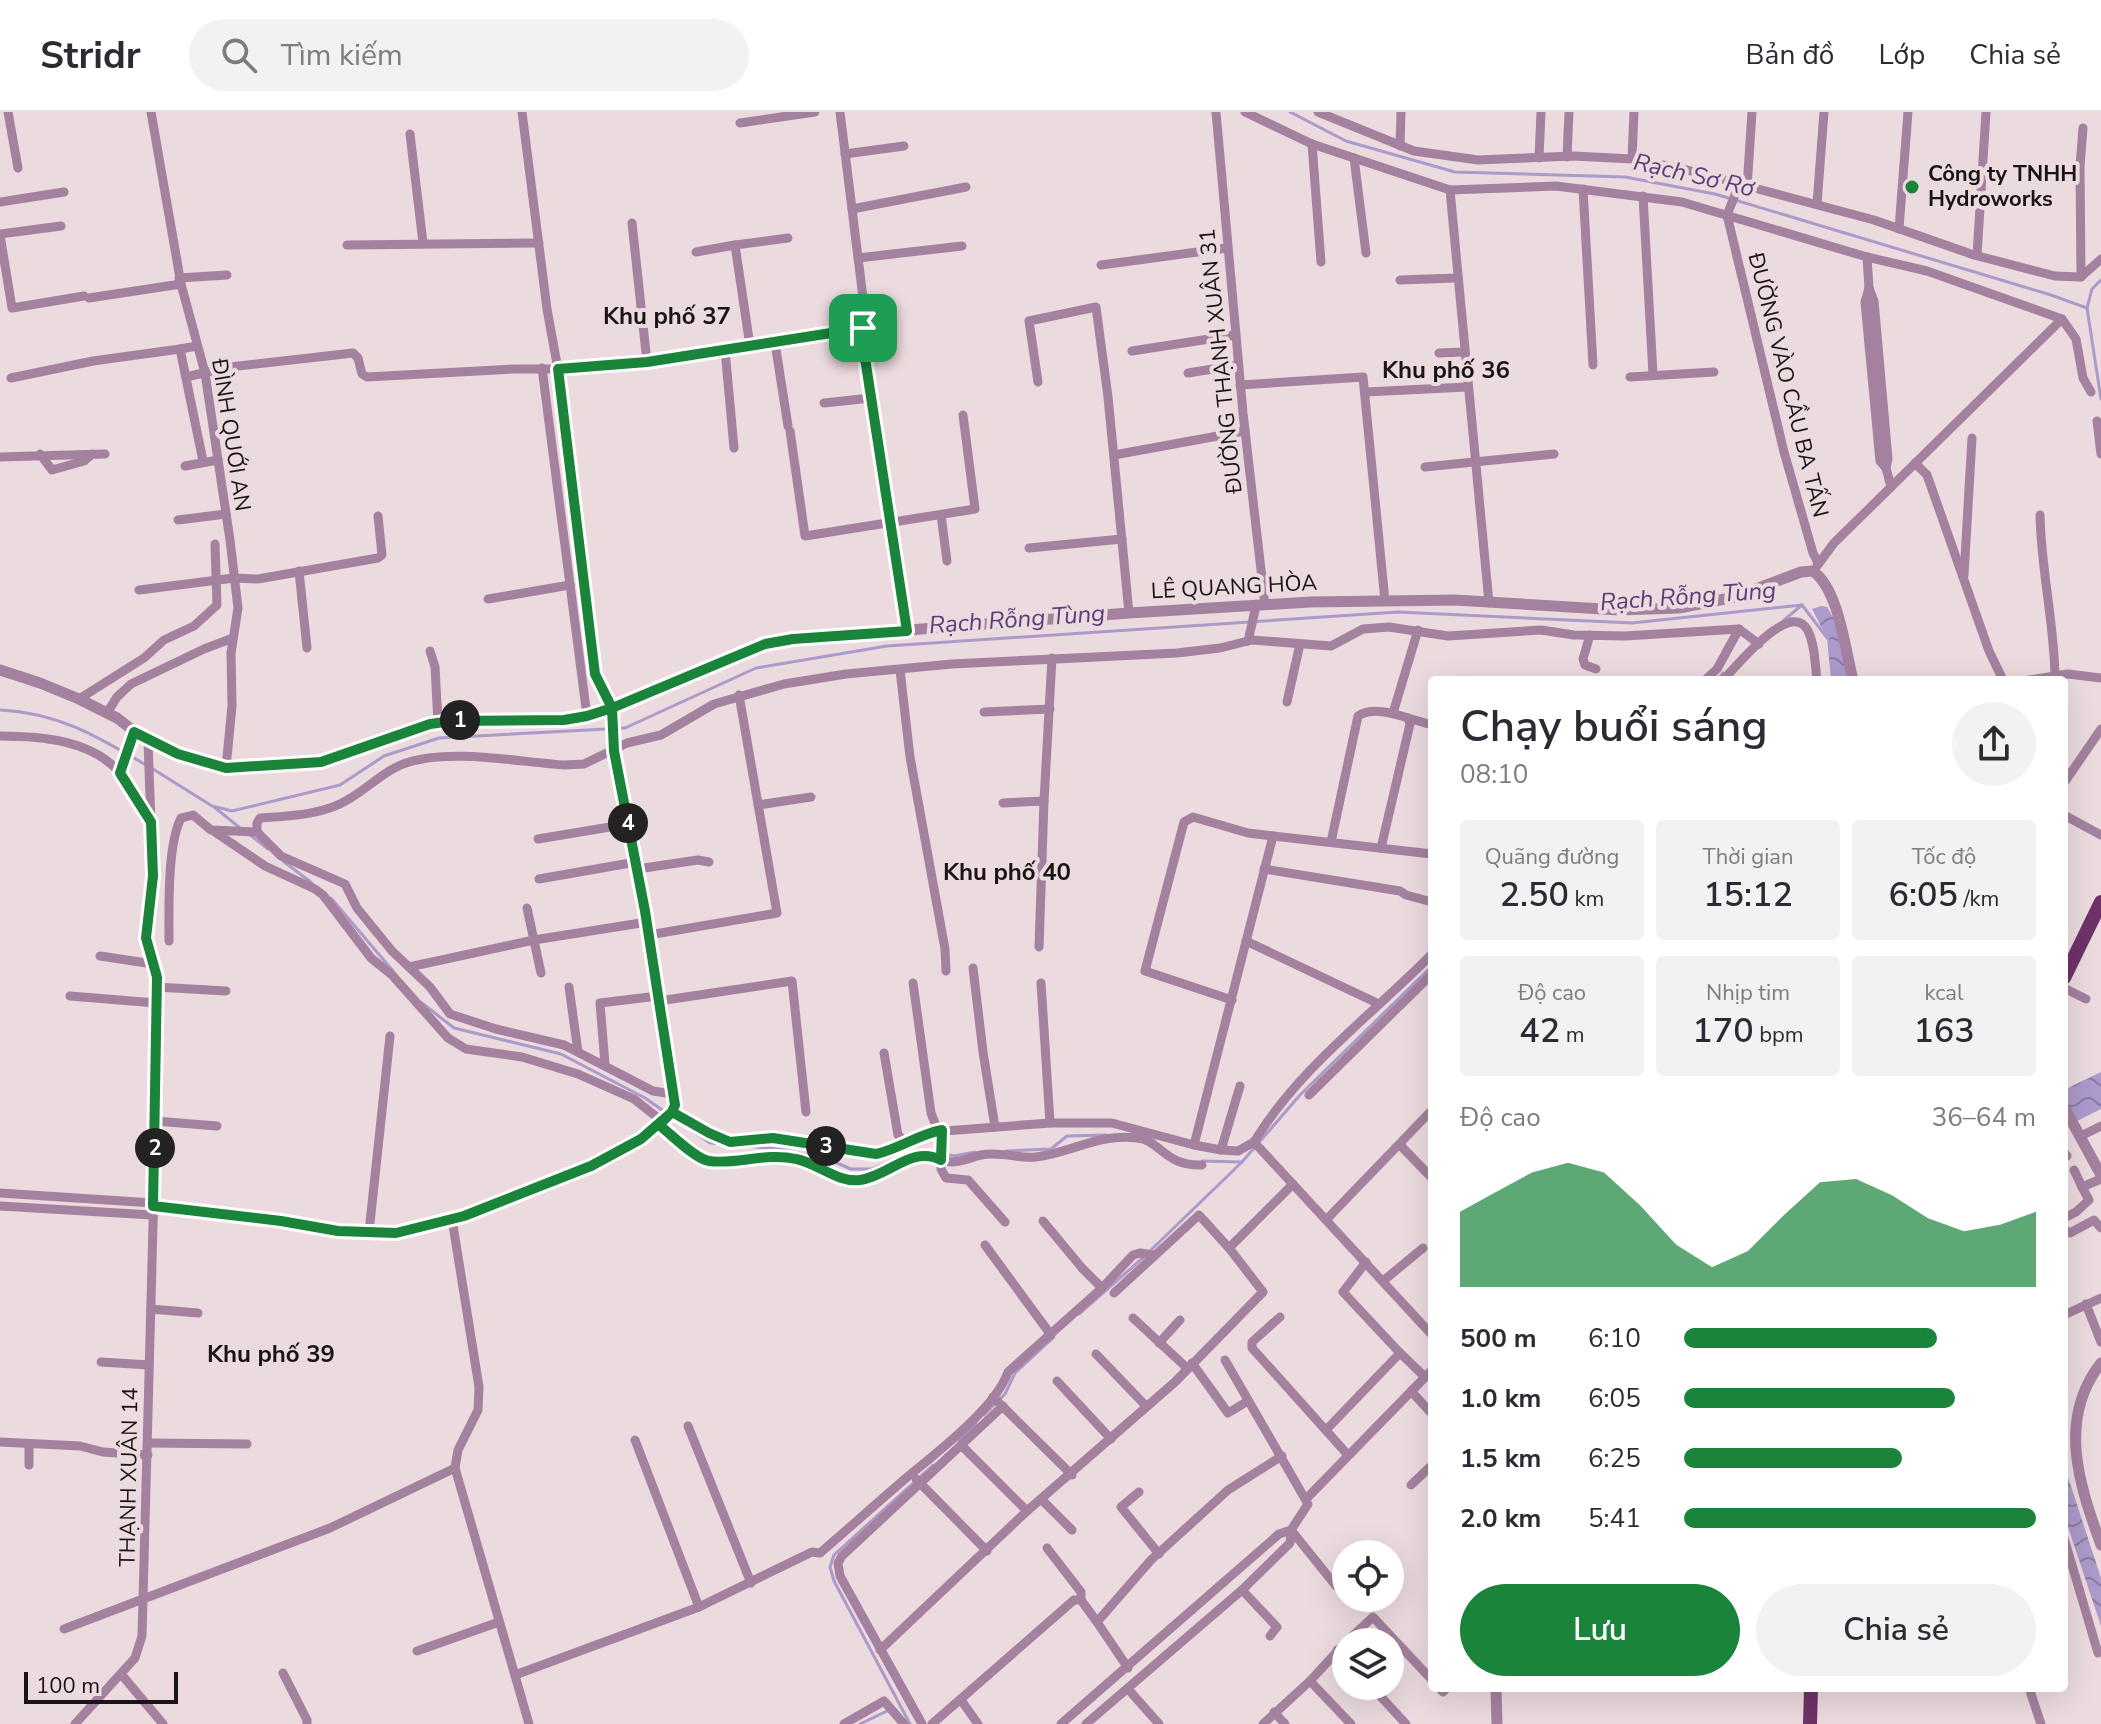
<!DOCTYPE html>
<html lang="vi">
<meta charset="utf-8">
<style>
body{margin:0;font-family:"Nunito Sans",sans-serif;background:#f2f2f3;color:#2b2b33;height:100vh;display:flex;flex-direction:column;font-size:30px;white-space:nowrap}
*{box-sizing:border-box;margin:0}
p{font-size:26px;color:#7c7c81}
.icon{flex:none;width:44px;height:44px;fill:none;stroke:currentColor;stroke-width:2;stroke-linecap:round;stroke-linejoin:round}
.map{position:relative;flex:1;overflow:hidden}
.panel{position:absolute;left:1428px;top:564px;width:640px;height:1016px;display:flex;flex-direction:column;background:#fff;border-radius:8px;box-shadow:0 8px 32px #0002}
.panel>*{flex:none}
.controls{position:absolute;left:1332px;top:1428px;display:grid;gap:16px}
.controls a{display:grid;place-items:center;width:72px;height:72px;border-radius:50%;background:#fff;box-shadow:0 8px 32px #0002;font-size:40px}
.scale{position:absolute;left:24px;bottom:20px;width:154px;box-sizing:border-box;padding-left:8px;border:4px solid #1a1416;border-top:0;font-size:22px;line-height:28px;white-space:nowrap;color:#1a1416;-webkit-text-stroke:6px #ebdade;paint-order:stroke}
.pin{position:absolute;display:grid;place-items:center;width:68px;height:68px;color:#fff;margin:-34px;border-radius:16px;box-shadow:0 4px 12px #0006}
.km{position:absolute;width:40px;height:40px;margin:-20px;border-radius:50%;background:#222;color:#fff;font-size:22px;line-height:40px;text-align:center}
.round{display:grid;place-items:center;flex:none;width:84px;height:84px;border-radius:42px;background:#f2f2f3}
.overview{display:flex;align-items:center;justify-content:space-between;height:136px;padding:0 32px}
h1{font-size:44px;font-weight:600;line-height:60px}
.figures{display:grid;grid-template-columns:repeat(3,1fr);gap:12px;height:136px;padding:8px 32px}
.figures div{display:grid;align-content:center;border-radius:8px;background:#f2f2f3;text-align:center}
.figures b{font-size:34px;font-weight:600}
.figures small{font-size:22px;font-weight:400}
.figures p{font-size:22px}
.chart{height:224px;padding:16px 32px}
.chart p{display:flex;justify-content:space-between}
.chart svg{width:100%;height:144px;margin-top:8px;fill:#19843a;opacity:.7}
.primary-button{display:flex;gap:16px;margin-top:auto;padding:16px 32px}
.primary-button a{flex:1;height:92px;border-radius:48px;background:#19843a;color:#fff;font-size:32px;font-weight:600;line-height:92px;text-align:center}
.primary-button a+a{background:#f2f2f3;color:#2b2b33}
ul{padding:0 32px;list-style:none;font-size:26px}
li{display:grid;grid-template-columns:128px 96px 1fr;align-items:center;height:60px}
li i{height:20px;border-radius:10px;background:#19843a}
header{display:flex;align-items:center;gap:48px;box-sizing:border-box;height:112px;padding:0 40px;background:#fff;border-bottom:2px solid #e1e1e2}
header strong{font-size:38px}
nav{display:flex;gap:44px;margin-inline-start:auto;font-size:28px}
.search{width:560px;height:72px;background:#f2f2f3;display:flex;align-items:center;gap:20px;box-sizing:border-box;padding:0 28px;border-radius:44px;color:#7c7c81;font-size:30px}
.map>svg:first-child{display:block}
.water{fill:url(#water-waves)}
.lines{fill:none;stroke-linecap:round;stroke-linejoin:round}
.stream{stroke:#ab9aca;stroke-width:3}
.minor{stroke:#a4819f;stroke-width:9}
.tertiary{stroke:#a4819f;stroke-width:11}
.primary{stroke:#6e3268;stroke-width:14}
.route-casing{stroke:#fff;stroke-width:16}
.route{stroke:#19843a;stroke-width:10}
.poi-dot{fill:#19843a;stroke:#ebdade;stroke-width:3}
.labels{text-anchor:middle;dominant-baseline:central;stroke-width:8;stroke-linejoin:round;paint-order:stroke}
.poi-label{font-size:22px;font-weight:bold;fill:#1a1416;stroke:#ebdade;text-anchor:start}
.street-label{font-size:22px;fill:#1a1416;stroke:#ebdade}
.water-label{font-size:24px;font-style:italic;fill:#583e7b;stroke:#ebdade}
.neighbourhood-label{font-size:24px;font-weight:bold;fill:#1a1416;stroke:#ebdade}
</style>
<header>
<strong>Stridr</strong>
<div class="search"><svg class="icon" aria-label="search" viewBox="0 0 24 24"><circle cx="10" cy="10" r="6"/><path d="M15 15l6 6"/></svg>Tìm kiếm</div>
<nav><a>Bản đồ</a><a>Lớp</a><a>Chia sẻ</a></nav>
</header>
<div class="map">
<svg width="2101" height="1612" viewBox="0 0 2101 1612">
<defs>
<pattern id="water-waves" width="16" height="10" patternUnits="userSpaceOnUse" patternTransform="scale(2)"><rect width="16" height="10" fill="#ab9aca"/><path d="M0 5q4-4 8 0t8 0" fill="none" stroke="#8a7ca3"/></pattern>
</defs>
<rect width="100%" height="100%" fill="#ebdade"/>
<g class="water">
<path d="M1821 494 1827 495 1838 514 1847 568H1831L1827 526 1812 497Z"/>
<path d="M2101 960V997L2077 1009 2064 987V978Z"/>
<path d="M2064 1353 2101 1466V1514L2064 1403Z"/>
</g>
<g class="lines">
<g class="stream">
<path d="M1290 0 1346 29 1455 60 1625 65 1715 82 2051 183 2087 196"/>
<path d="M2101 168 2092 177 2087 196 2101 287"/>
<path d="M1802 493 1828 527"/>
<path d="M1783 509 1802 493"/>
<path d="M1717 568 1723 561"/>
<path d="M0 598C59 601 97 624 146 653"/>
<path d="M153 657 212 694 232 699 340 673 384 644 439 626 625 616 756 556 887 534 1398 500 1632 511 1802 493"/>
<path d="M214 695 239 715"/>
<path d="M249 722 268 737"/>
<path d="M283 749 312 771"/>
<path d="M331 786 393 859"/>
<path d="M422 891 454 916 561 942 645 986 671 1004"/>
<path d="M677 1008 710 1031 727 1032"/>
<path d="M738 1033 785 1038 830 1048 851 1057H872L904 1044"/>
<path d="M931 1039 954 1044 975 1040"/>
<path d="M1006 1039 1051 1037 1067 1024 1106 1023"/>
<path d="M1202 1049 1242 1050"/>
<path d="M1151 1138 1242 1050 1300 983 1432 854"/>
<path d="M1079 1202 1145 1144"/>
<path d="M984 1303 1005 1282 1015 1261 1053 1226"/>
<path d="M959 1329 976 1312"/>
<path d="M860 1612 889 1598"/>
<path d="M910 1612 834 1469 830 1455 834 1443 933 1353"/>
</g>
<g class="minor">
<path d="M8 0 18 56"/>
<path d="M151 0 181 172 205 261 230 428 238 496 231 541 232 594 226 656"/>
<path d="M522 0 547 197 563 285 595 562 612 596 614 639 645 799 675 993 672 1000"/>
<path d="M840 0 866 210 861 220 907 519"/>
<path d="M1216 0 1243 301 1265 493"/>
<path d="M1245 0 1312 32 1450 78 1556 74 1682 90 1867 145 1927 159 2062 207 2076 227 2083 266 2091 280"/>
<path d="M1318 0 1414 39 1478 48 1574 44 1632 47 1687 58 1874 108 1974 143 2055 164 2081 165 2101 147"/>
<path d="M740 11 815 0"/>
<path d="M410 22 423 131"/>
<path d="M1312 32 1321 150"/>
<path d="M1400 34 1401 0"/>
<path d="M845 42 904 34"/>
<path d="M1567 45 1569 0"/>
<path d="M1354 46 1366 141"/>
<path d="M1539 46 1541 0"/>
<path d="M1632 47 1634 0"/>
<path d="M1739 73 1727 103 1784 340 1813 441 1818 451"/>
<path d="M1747 76 1752 0"/>
<path d="M1583 77 1593 253"/>
<path d="M1450 78 1489 491"/>
<path d="M1643 84 1653 262"/>
<path d="M0 90 64 80"/>
<path d="M1817 92 1824 0"/>
<path d="M852 97 966 75"/>
<path d="M632 111 647 250"/>
<path d="M1899 117 1908 0"/>
<path d="M0 122 61 114"/>
<path d="M0 123 12 196 84 184"/>
<path d="M347 133 539 131"/>
<path d="M735 133 788 126"/>
<path d="M696 140 735 133 750 234"/>
<path d="M1977 143 1986 0"/>
<path d="M1867 145 1869 176"/>
<path d="M858 146 962 134"/>
<path d="M1101 153 1227 136"/>
<path d="M2081 165 2080 54 2083 16"/>
<path d="M179 166 227 163"/>
<path d="M1400 168 1457 166"/>
<path d="M89 186 181 172"/>
<path d="M775 231 788 314"/>
<path d="M197 234 180 237 203 349"/>
<path d="M725 238 734 336"/>
<path d="M1132 239 1235 223"/>
<path d="M1439 241 1464 240"/>
<path d="M542 256 587 604"/>
<path d="M1188 261 1238 253"/>
<path d="M186 265 230 255 353 241 358 246 362 262 367 265 514 257H558L647 250 863 216"/>
<path d="M1630 265 1714 260"/>
<path d="M11 266 93 249 180 237"/>
<path d="M1038 270 1029 209 1096 195 1108 285 1129 501"/>
<path d="M1240 273 1363 265 1385 489"/>
<path d="M1366 280 1467 275"/>
<path d="M824 291 871 286"/>
<path d="M2097 309 2101 342"/>
<path d="M790 319 805 424 975 397 963 303"/>
<path d="M40 342 52 358 84 349 92 342"/>
<path d="M1114 343 1245 319"/>
<path d="M0 345 105 342"/>
<path d="M1915 351 1927 363 1989 539 2003 568"/>
<path d="M185 354 218 348"/>
<path d="M1425 355 1554 342"/>
<path d="M1886 356 1888 347 1874 189 1869 176 1865 190 1880 349 1886 356 1891 375"/>
<path d="M941 403 947 449"/>
<path d="M2040 403C2041 457 2054 510 2055 564"/>
<path d="M178 408 226 402"/>
<path d="M1029 436 1122 427"/>
<path d="M1817 454 1834 431 2062 207"/>
<path d="M299 459 307 536"/>
<path d="M1964 463 1972 326"/>
<path d="M139 478 234 466 258 467 378 446 382 443 378 404"/>
<path d="M488 487 570 473"/>
<path d="M1590 523 1583 547 1585 553 1596 557"/>
<path d="M1248 529 1256 494"/>
<path d="M430 539 435 555 438 611"/>
<path d="M900 558 910 645 945 837 946 859"/>
<path d="M1705 568 1717 557 1739 517"/>
<path d="M1723 568C1737 554 1792 485 1808 519 1815 533 1815 552 1817 568"/>
<path d="M2029 568 2068 562 2101 566"/>
<path d="M79 587 144 546 164 528 194 514 217 493 215 432"/>
<path d="M1287 590 1300 532"/>
<path d="M984 600 1050 597"/>
<path d="M107 601 117 585 131 572 204 537 233 526"/>
<path d="M1393 601 1418 518"/>
<path d="M1408 606 1432 613"/>
<path d="M134 620 120 661 151 710"/>
<path d="M0 624C41 624 92 628 120 661"/>
<path d="M2064 671 2101 617"/>
<path d="M1003 691 1044 689 1052 546"/>
<path d="M758 693 811 685"/>
<path d="M2064 703 2101 723"/>
<path d="M215 720 265 754 315 777 323 783 371 846 392 863 448 926 466 937 522 945 578 962 634 987 663 1010"/>
<path d="M257 720V711L260 706C289 704 324 703 349 687 368 676 385 658 406 651 450 636 518 650 565 653L584 652 627 631 661 623 714 592 784 572 846 562 952 552 1177 541 1220 536 1252 528 1331 534 1363 517 1389 515 1448 524 1541 518 1574 523 1625 524 1739 517 1759 532"/>
<path d="M538 727 628 712"/>
<path d="M1331 730 1358 604C1372 595 1392 601 1408 606L1410 612 1381 736"/>
<path d="M637 757 698 748 709 750"/>
<path d="M1264 757 1400 779 1406 783 1432 790"/>
<path d="M539 767 636 750"/>
<path d="M527 796 541 861"/>
<path d="M649 823 777 801 739 583"/>
<path d="M169 829C169 797 167 734 181 706L193 703 211 718 257 720 281 744 345 772 357 796 392 839 430 875 450 902 496 917 564 933 653 979 673 982"/>
<path d="M1246 829 1379 892"/>
<path d="M1039 835 1044 689"/>
<path d="M100 844 153 852"/>
<path d="M409 855 534 828 647 810"/>
<path d="M973 856 983 940 995 1015"/>
<path d="M913 871 931 1001 938 1019"/>
<path d="M1041 871 1050 1011"/>
<path d="M156 875 226 879"/>
<path d="M569 875 578 940"/>
<path d="M2064 876 2086 887"/>
<path d="M70 884 156 891"/>
<path d="M1232 888 1145 859 1184 710 1193 705 1248 721 1273 724"/>
<path d="M659 889 792 869 806 1000"/>
<path d="M884 941 898 1023 907 1031"/>
<path d="M605 952 600 891 658 884"/>
<path d="M1309 983 1432 862"/>
<path d="M672 1000 709 1021 730 1030 773 1026 876 1042 891 1039 931 1020 1050 1011H1112L1194 1033 1221 1038 1238 1039 1254 1030 1432 1223"/>
<path d="M155 1009 217 1014"/>
<path d="M659 1013C672 1024 691 1045 708 1048 730 1053 765 1041 793 1046 817 1050 837 1071 861 1067 884 1064 901 1045 923 1043 934 1042 941 1050 952 1050 963 1050 971 1045 981 1043 1000 1039 1018 1047 1036 1045 1071 1041 1098 1021 1137 1026 1161 1028 1163 1054 1202 1053"/>
<path d="M942 1018 941 1057 946 1066 968 1068 1005 1110"/>
<path d="M2081 1024 2101 1014"/>
<path d="M1254 1030C1299 956 1372 903 1432 842"/>
<path d="M1194 1033 1273 724 1432 742"/>
<path d="M1400 1033 1432 1066"/>
<path d="M1221 1038 1240 974"/>
<path d="M2064 1040 2067 1044"/>
<path d="M2074 1058 2082 1075 2101 1067"/>
<path d="M0 1081 153 1091"/>
<path d="M0 1094 152 1103"/>
<path d="M153 1094 281 1109 338 1119 396 1121 464 1104 591 1054 641 1027 663 1010"/>
<path d="M2064 1106 2076 1100 2089 1088 2082 1075"/>
<path d="M452 1107 479 1275 478 1298 458 1338 455 1356 529 1612"/>
<path d="M1326 1108 1432 998"/>
<path d="M1043 1109 1082 1156 1102 1176"/>
<path d="M2064 1117 2070 1121 2094 1108 2101 1116"/>
<path d="M369 1120 390 924"/>
<path d="M985 1133 1051 1223"/>
<path d="M1366 1150 1343 1180 1400 1241"/>
<path d="M1383 1169 1423 1136"/>
<path d="M1114 1181 1199 1103 1229 1136 1293 1072"/>
<path d="M2086 1192 2101 1230"/>
<path d="M151 1197 198 1201"/>
<path d="M2064 1203 2101 1186"/>
<path d="M1280 1205 1252 1230V1236L1348 1343"/>
<path d="M1133 1206 1187 1256"/>
<path d="M1159 1231 1180 1208"/>
<path d="M1096 1242 1146 1294"/>
<path d="M101 1250 149 1253"/>
<path d="M1192 1251 1228 1301 1248 1289"/>
<path d="M1057 1269 1111 1327"/>
<path d="M1411 1279 1432 1302"/>
<path d="M993 1285 1072 1363"/>
<path d="M688 1314 751 1471"/>
<path d="M1326 1318 1400 1241 1425 1265"/>
<path d="M635 1328 699 1495"/>
<path d="M0 1330 80 1334 103 1340 148 1343"/>
<path d="M148 1331 247 1332"/>
<path d="M29 1332V1353"/>
<path d="M962 1334 1027 1399"/>
<path d="M916 1367 987 1439"/>
<path d="M1411 1373 1432 1353"/>
<path d="M1139 1380 1121 1395 1159 1442"/>
<path d="M1306 1387 1432 1258"/>
<path d="M1042 1388 1072 1418"/>
<path d="M1291 1418 1336 1474"/>
<path d="M2064 1426 2098 1541"/>
<path d="M1047 1436 1081 1480V1488"/>
<path d="M1242 1478 1277 1515 1270 1524"/>
<path d="M1097 1510 1128 1556"/>
<path d="M64 1517 330 1416 455 1356"/>
<path d="M1346 1530 1373 1505 1432 1568"/>
<path d="M880 1538 1027 1399 1175 1270 1263 1180 1229 1136"/>
<path d="M1337 1538 1346 1548"/>
<path d="M417 1539 499 1510"/>
<path d="M283 1561 307 1608V1612"/>
<path d="M121 1562 163 1612"/>
<path d="M515 1563 699 1495 812 1440 820 1441C849 1416 877 1391 905 1367 936 1341 995 1297 1008 1260L1102 1176 1133 1143 1140 1141 1153 1143"/>
<path d="M1310 1569 1351 1612"/>
<path d="M1371 1574 1406 1612"/>
<path d="M1439 1576 1443 1580 1447 1576"/>
<path d="M2029 1576 2041 1612"/>
<path d="M1128 1577 1159 1612"/>
<path d="M961 1588 978 1612"/>
<path d="M1274 1600 1285 1612"/>
<path d="M75 1612 135 1546 142 1524 155 1039 157 865 146 826 153 764 148 630"/>
<path d="M844 1612 884 1589 904 1612"/>
<path d="M922 1612 840 1464 838 1451 842 1444 1003 1294"/>
<path d="M932 1612 1074 1488H1081L1097 1510 1151 1448 1228 1378 1282 1344"/>
<path d="M1061 1612 1279 1422 1291 1418"/>
<path d="M1086 1612 1242 1478 1290 1431 1291 1418 1308 1392 1225 1248"/>
<path d="M1263 1612 1310 1569 1346 1530"/>
</g>
<g class="tertiary">
<path d="M0 558 40 571 79 587 117 606 148 630 178 642 226 656 321 650 409 618 452 609 564 608 605 599 765 532 793 527 1129 501 1310 490 1455 488 1619 498 1679 496 1735 485 1801 460 1813 459C1839 478 1845 537 1853 568"/>
<path d="M2064 995 2101 1063"/>
<path d="M2101 1251C2057 1307 2079 1372 2101 1433"/>
<path d="M1496 1576 1497 1612"/>
</g>
<g class="primary">
<path d="M2064 866 2101 790"/>
<path d="M1810 1612 1811 1576"/>
</g>
</g>
<g class="lines">
<g class="route-casing">
<path id="route" d="M863 216 861 220 907 519 793 527 765 532 612 596 587 604 564 608 452 609 430 612 321 650 226 656 178 642 134 620 120 661 151 710 153 764 146 826 157 865 153 1094 281 1109 338 1119 396 1121 464 1104 591 1054 641 1027 672 1000 709 1021 730 1030 773 1026 876 1042C899 1037 919 1022 942 1018L941 1048C912 1033 889 1064 860 1068 837 1071 818 1051 796 1047 766 1040 735 1053 709 1049 695 1047 671 1022 659 1013L672 1000 675 993 645 799 614 639 612 596 595 562 558 257 647 250 863 216"/>
</g>
<use href="#route" class="route"/>
</g>
<circle class="poi-dot" cx="1912" cy="75" r="8"/>
<g class="labels">
<g class="poi-label">
<text x="1928" y="62">Công ty TNHH<tspan x="1928" dy="25">Hydroworks</tspan></text>
</g>
<g class="street-label">
<text transform="translate(1221 249) rotate(-96)">ĐƯỜNG THẠNH XUÂN 31</text>
<text transform="translate(1788 273) rotate(76)">ĐƯỜNG VÀO CẦU BA TẤN</text>
<text transform="translate(231 323) rotate(81)">ĐÌNH QUỚI AN</text>
<text transform="translate(1234 475) rotate(-3)">LÊ QUANG HÒA</text>
<text transform="translate(129 1365) rotate(-89)">THẠNH XUÂN 14</text>
</g>
<g class="water-label">
<text transform="translate(1694 63) rotate(13)">Rạch Sơ Rơ</text>
<text transform="translate(1688 484) rotate(-4)">Rạch Rỗng Tùng</text>
<text transform="translate(1017 507) rotate(-4)">Rạch Rỗng Tùng</text>
</g>
<g class="neighbourhood-label">
<text x="667" y="204">Khu phố 37</text>
<text x="1446" y="258">Khu phố 36</text>
<text x="1007" y="760">Khu phố 40</text>
<text x="271" y="1242">Khu phố 39</text>
</g>
</g>
</svg>
<div class="controls">
<a><svg class="icon" aria-label="locate" viewBox="0 0 24 24"><circle cx="12" cy="12" r="6"/><path d="M12 2v4M12 18v4M2 12h4M18 12h4"/></svg></a>
<a><svg class="icon" aria-label="layers" viewBox="0 0 24 24"><path d="M12 4l9 5-9 5-9-5zM3 14l9 5 9-5"/></svg></a>
</div>
<div class="scale">100 m</div>
<div class="pin" style="left:863px;top:216px;background:#1e9e55"><svg class="icon" aria-label="arrive" viewBox="0 0 24 24"><path d="M6 21V4h12l-3 4 3 4H6"/></svg></div>
<b class="km" style="left:460px;top:608px">1</b>
<b class="km" style="left:155px;top:1036px">2</b>
<b class="km" style="left:826px;top:1034px">3</b>
<b class="km" style="left:628px;top:711px">4</b>
<section class="panel">
<div class="overview"><div><h1>Chạy buổi sáng</h1><p>08:10</p></div><a class="round"><svg class="icon" aria-label="share" viewBox="0 0 24 24"><path d="M12 15V3M7 8l5-5 5 5M5 13v7h14v-7"/></svg></a></div>
<div class="figures">
<div><p>Quãng đường</p><b>2.50<small> km</small></b></div>
<div><p>Thời gian</p><b>15:12</b></div>
<div><p>Tốc độ</p><b>6:05<small> /km</small></b></div>
</div>
<div class="figures">
<div><p>Độ cao</p><b>42<small> m</small></b></div>
<div><p>Nhịp tim</p><b>170<small> bpm</small></b></div>
<div><p>kcal</p><b>163</b></div>
</div>
<div class="chart"><p><span>Độ cao</span>36–64 m</p>
<svg viewBox="0 0 160 44" preserveAspectRatio="none"><path d="M0 44V21L10 15L20 9L30 6L40 9L50 19L60 31L70 38L80 33L90 22L100 12L110 11L120 16L130 23L140 27L150 25L160 21V44z"/></svg>
</div>
<ul>
<li><b>500 m</b>6:10<i style="width:72%"></i></li>
<li><b>1.0 km</b>6:05<i style="width:77%"></i></li>
<li><b>1.5 km</b>6:25<i style="width:62%"></i></li>
<li><b>2.0 km</b>5:41<i style="width:100%"></i></li>
</ul>
<div class="primary-button"><a>Lưu</a><a>Chia sẻ</a></div>
</section>
</div>
